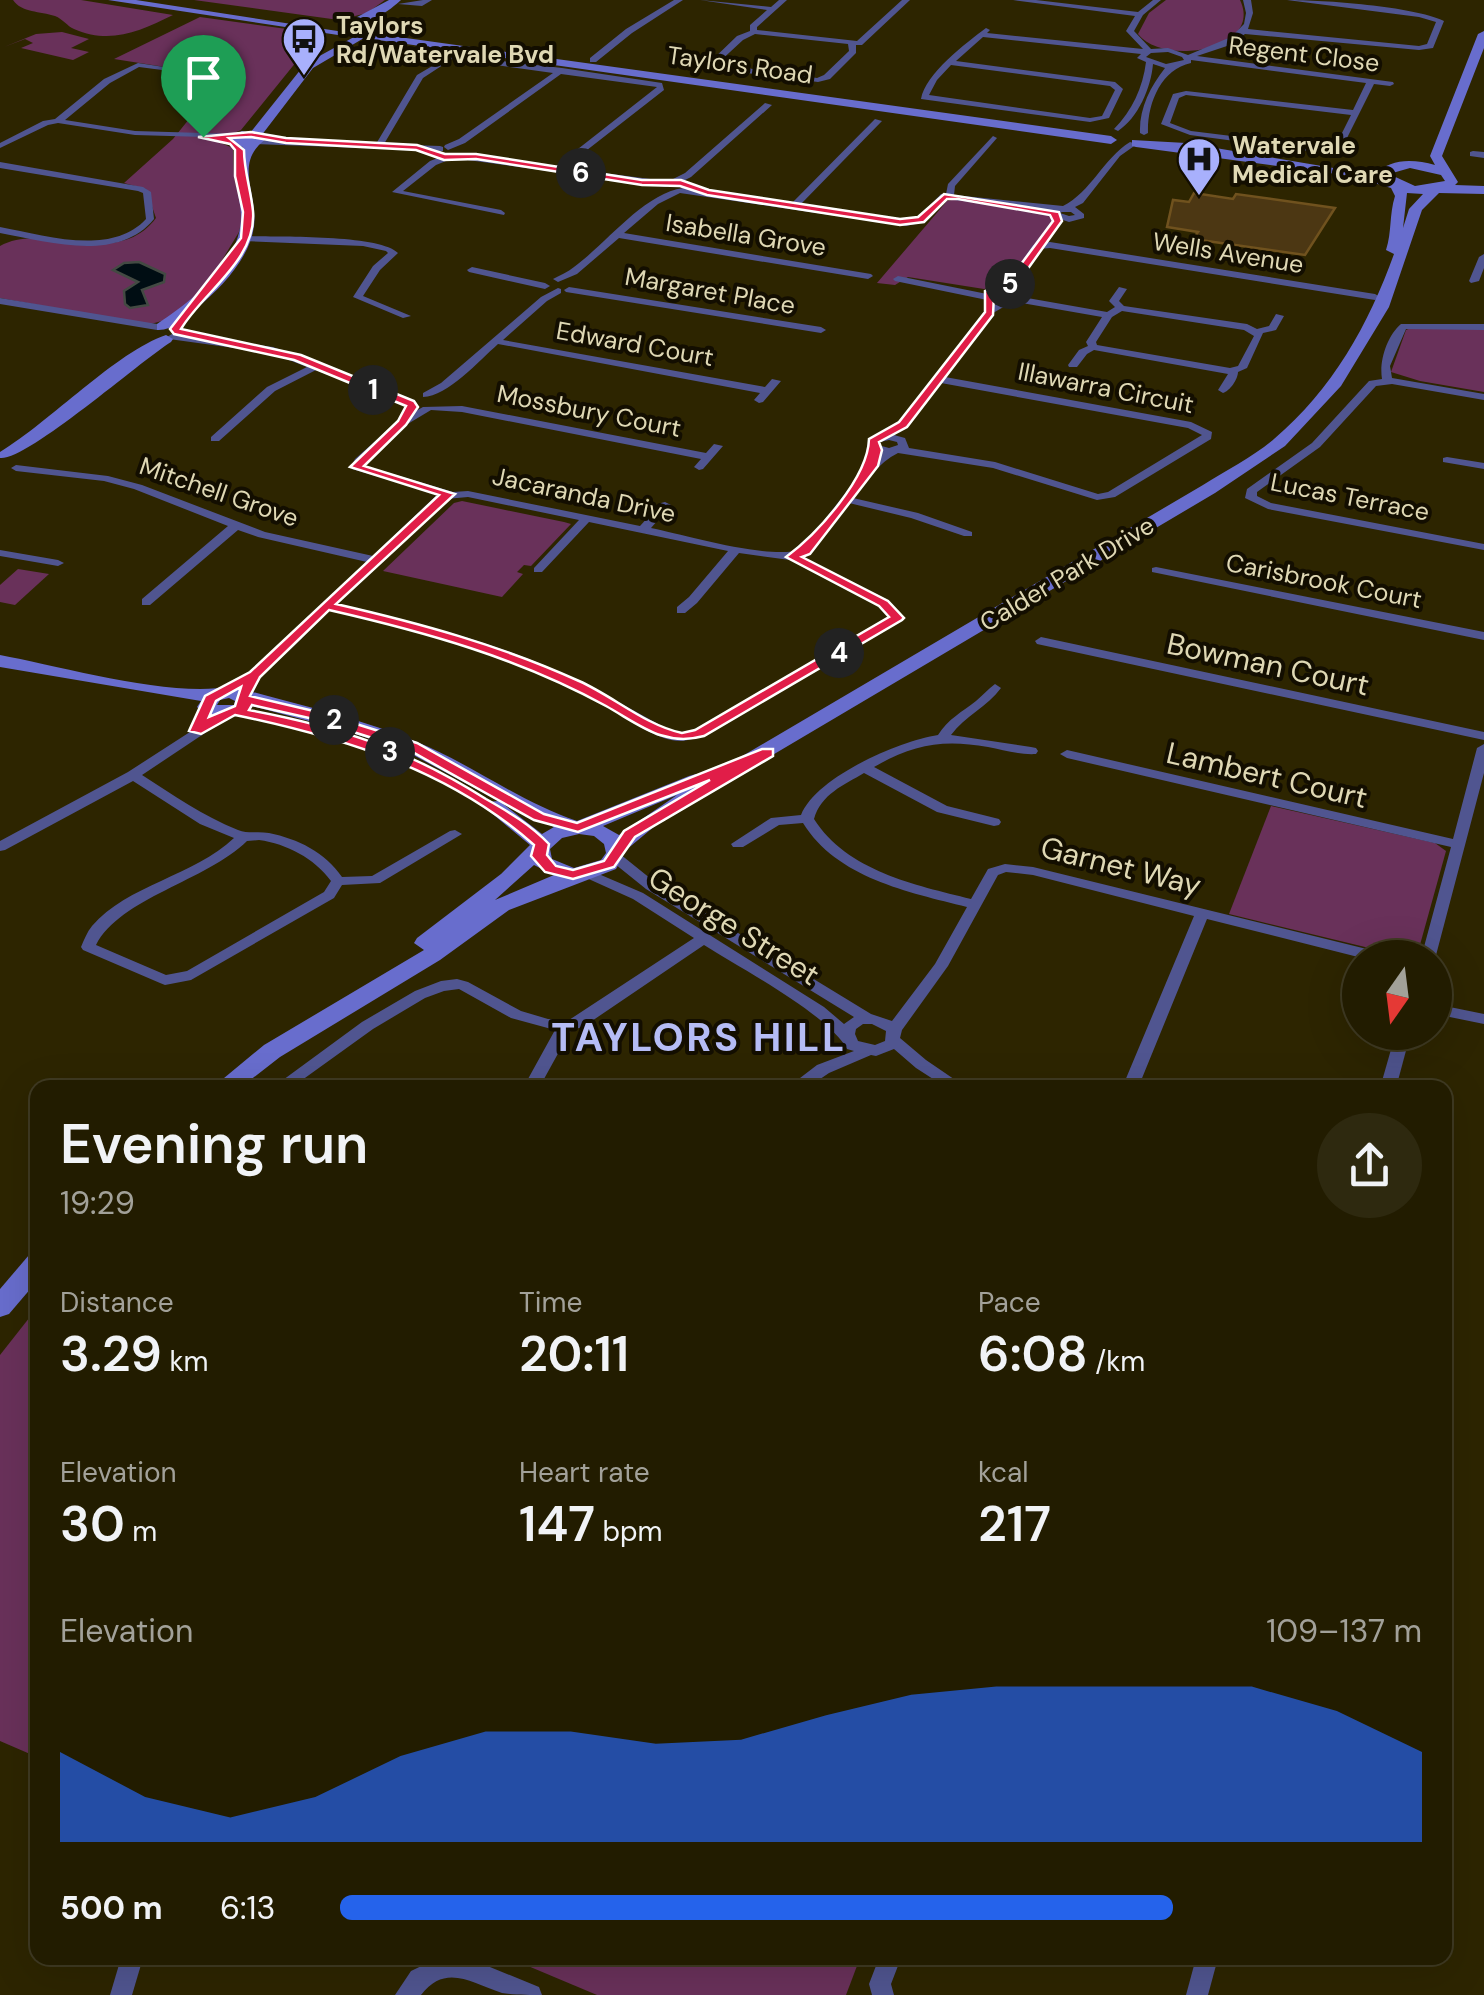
<!DOCTYPE html>
<meta charset="utf-8">
<style>
body{margin:0;font-family:"DM Sans",sans-serif;background:#2e290f;color:#f1f3f6;height:100vh;display:flex;flex-direction:column;font-size:38px;white-space:nowrap}
*{box-sizing:border-box;margin:0}
p{font-size:32px;color:#a2a199}
.icon{flex:none;width:55px;height:55px;fill:none;stroke:currentColor;stroke-width:2;stroke-linecap:round;stroke-linejoin:round}
.map{position:relative;flex:1;overflow:hidden}
.drawer{position:absolute;left:30px;top:1080px;width:1422px;height:885px;display:flex;flex-direction:column;background:#221c00;border-radius:20px;box-shadow:0 10px 40px #0002,0 0 0 2px #3f3a22}
.drawer>*{flex:none}
.needle{width:65px;rotate:194deg}
.buttons{position:absolute;left:1342px;top:940px;display:grid;gap:20px}
.buttons a{display:grid;place-items:center;width:110px;height:110px;border-radius:50%;background:#221c00;box-shadow:0 10px 40px #0002,0 0 0 2px #3f3a22;font-size:50px}
.pin{position:absolute;display:grid;place-items:center;width:85px;height:85px;color:#fff;margin:-102px -42px;border-radius:50% 50% 50% 0;rotate:-45deg;box-shadow:0 0 10px #0007}
.pin .icon{rotate:45deg}
.km{position:absolute;width:50px;height:50px;margin:-25px;border-radius:50%;background:#222;color:#fff;font-size:28px;line-height:50px;text-align:center}
.round{display:grid;place-items:center;flex:none;width:105px;height:105px;border-radius:52px;background:#2e290f}
.head{display:flex;align-items:center;justify-content:space-between;height:170px;padding:0 30px}
h1{font-size:55px;font-weight:600;line-height:75px}
.figures{display:grid;grid-template-columns:repeat(3,1fr);gap:15px;height:170px;padding:10px 30px}
.figures div{display:grid;align-content:center}
.figures b{font-size:50px;font-weight:600}
.figures small{font-size:28px;font-weight:400}
.figures p{font-size:28px}
.chart{height:280px;padding:20px 30px}
.chart p{display:flex;justify-content:space-between}
.chart svg{width:100%;height:180px;margin-top:10px;fill:#2563eb;opacity:.7}
ul{padding:0 30px;list-style:none;font-size:32px}
li{display:grid;grid-template-columns:160px 120px 1fr;align-items:center;height:75px}
li i{height:25px;border-radius:12px;background:#2563eb}
.map>svg:first-child{display:block}
.green{fill:#69315a}
.water{fill:#000d13;stroke:#434a43;stroke-width:2.5}
.building{fill:#4c3713;stroke:#70521e;stroke-width:2.5}
.lines{fill:none;stroke-linecap:round;stroke-linejoin:round}
.street{fill:#505590;fill-rule:evenodd}
.secondary{fill:#686dcd;fill-rule:evenodd}
.route{fill:#e11d48;stroke:#fff;stroke-width:2.5;fill-rule:evenodd}
.labels{text-anchor:middle;dominant-baseline:central;stroke-width:8;stroke-linejoin:round;paint-order:stroke}
.far-poi-label{font-size:25px;font-weight:bold;fill:#dfd8b4;stroke:#130e00;text-anchor:start}
.far-street-label{font-size:25px;fill:#dfd8b4;stroke:#130e00}
.street-label{font-size:30px;fill:#dfd8b4;stroke:#130e00}
.district-label{font-size:40px;font-weight:bold;letter-spacing:2.5px;fill:#b5bcf5;stroke:#130e00}
</style>
<div class="map">
<svg width="1484" height="1995" viewBox="0 0 1484 1995">
<rect width="100%" height="100%" fill="#2d2500"/>
<g class="green">
<path d="M13 0H81L173 15C140 31 111 45 74 29 67 26 63 19 55 16 40 11 22 13 13 0Z"/>
<path d="M194 0H385L367 13 339 20Z"/>
<path d="M1166 0H1240C1264 50 1163 67 1138 34L1149 13Z"/>
<path d="M200 17 316 33 326 39 301 56 241 130 216 141 233 148 234 178 243 213 239 232 207 285 173 318 147 325 0 298V246C44 221 116 271 156 218L146 189 124 183 173 139 210 93 196 90 210 74 114 59Z"/>
<path d="M62 32 89 39 71 48 89 52 73 60 21 48 33 43 25 39 4 47 36 34Z"/>
<path d="M960 198 1048 213 1058 219 1004 284 984 289 908 277 895 285 877 283 947 201Z"/>
<path d="M1413 327H1484V392L1420 381 1391 372 1406 330Z"/>
<path d="M462 501 564 522 571 524 531 566 524 565 517 572 523 574 502 597 383 571 454 503Z"/>
<path d="M18 569 49 574 15 605 0 602V585Z"/>
<path d="M1271 806 1435 843 1446 851 1418 952 1394 954 1229 914Z"/>
<path d="M37 1308V1757L0 1741V1355Z"/>
<path d="M509 1958H860L846 1995H597Z"/>
</g>
<path class="water" d="M139 262 165 274 164 282 142 290 148 305 130 308 125 304 124 291 138 282 113 270 124 263Z"/>
<path class="building" d="M1194 193 1233 199 1236 194 1335 208 1305 255 1193 239 1198 232 1167 227 1173 200 1189 202Z"/>
<g class="lines">
<g class="street">
<path d="M423 0H432L422 6 398 4Z"/>
<path d="M674 0H683L632 33 596 62H590V58L626 29Z"/>
<path d="M700 0 771 7 779 0H787L757 27V30L857 41 902 0H910L862 45H856V53L830 79 818 82 708 68V64L737 36 750 31V25L767 10ZM755 34 848 44 849 51 824 75 817 78 717 64 743 40Z"/>
<path d="M1013 0H1036L1138 12 1153 0H1161L1143 15 1134 31 1151 49 1168 48 1188 55 1231 37 1244 24 1246 13 1243 0H1251L1253 13 1248 29 1419 46 1427 44 1436 22 1419 17 1287 0C1324 0 1412 6 1444 21L1433 48 1419 50 1245 34 1227 46 1197 56 1393 82 1394 84 1390 86 1374 84 1343 146 1331 154 1190 135 1161 124 1173 94 1186 91 1353 110 1366 83 1191 60V63C1161 69 1147 104 1148 133L1144 135 1140 133C1139 109 1150 87 1165 68L1153 64C1151 88 1138 118 1118 131L1114 129C1132 111 1143 87 1146 62L1137 58 1141 54 983 37 956 61 1115 82 1123 89 1109 118 1090 122 921 99C925 74 966 43 986 28L990 30 987 33 1143 49 1126 31 1135 16ZM1168 52 1182 57 1184 60 1166 64 1146 57 1151 53ZM951 65 1110 86 1115 90 1102 116 1090 118 929 95 937 80ZM1186 95 1351 115 1336 145 1330 148 1191 131 1170 123 1179 98Z"/>
<path d="M451 55 562 68 662 83 664 90 564 168 666 181 670 184 666 187 453 158 452 156 456 153 555 167 657 87 561 74 465 143 448 150 444 147 445 145 459 139 553 73 452 59 423 78 384 144 440 146 443 147V151L255 144 251 142 255 140 376 144 417 75Z"/>
<path d="M138 63 197 72 193 74 139 67 110 83 65 120 135 131 237 134 241 136 240 138 135 135 58 123 48 125 0 148V143L43 121 55 119 104 79Z"/>
<path d="M765 103 772 105 691 177 677 184H671V180L685 173Z"/>
<path d="M875 119 882 121 800 205 906 220 918 218 941 194H946L948 184 993 136 997 138 955 186 954 195 1063 206C1091 192 1103 159 1130 142L1137 144 1120 156 1083 203 1075 207 1084 214V218L1069 222 1051 216 1052 211 946 199 924 222 906 226 680 193 658 204 624 233 871 274 873 276 868 279 619 238 577 274 558 282 553 279C560 275 568 272 574 267 607 243 643 194 683 188L791 204ZM1062 212H1071L1075 215 1069 216 1060 213Z"/>
<path d="M1473 151 1484 152V158L1470 156V152Z"/>
<path d="M448 154 451 155V159L436 165 403 191 501 210 505 213 504 215 392 192 430 161Z"/>
<path d="M0 162 143 187 151 192 154 219C118 263 49 242 0 233V227C44 235 111 257 146 219L143 193 138 191 0 168Z"/>
<path d="M246 236C276 237 380 234 398 253L380 270 363 296 411 316 403 318 353 297 373 266 388 253 386 251 363 246 243 241V237Z"/>
<path d="M1050 242 1375 294 1380 297 1375 300 1050 248 1039 249C1027 267 1017 290 995 293V289L1010 279 1033 245Z"/>
<path d="M1484 254V268L1479 281 1471 283 1469 281 1479 257Z"/>
<path d="M472 267 545 283 550 286 545 289 469 272 467 270Z"/>
<path d="M898 276 987 294 992 297 987 300 895 281 893 279Z"/>
<path d="M569 287 821 327 826 330 821 333 566 292 564 290Z"/>
<path d="M1119 287 1127 289 1119 301 1124 306 1247 324 1257 329 1269 326 1276 314 1284 316 1276 330 1263 333 1247 368 1238 372C1238 379 1230 391 1223 393L1218 390 1228 374 1094 350 1087 354 1077 367H1069L1068 365 1079 350 1088 346 1086 342 1102 317 1016 302 1011 299 1016 296 1107 312 1115 307 1109 301ZM1122 311 1244 330 1254 336 1238 366 1230 368 1097 345 1096 342 1112 317Z"/>
<path d="M558 288 561 289V293L547 301 503 340 765 387 772 379 781 381 763 402 759 403 754 400 760 393 498 344C479 361 448 396 423 397V393L441 383 541 297Z"/>
<path d="M0 298 157 324 162 327 157 330 0 304Z"/>
<path d="M1004 300 1009 303 1007 305 993 313 945 377 1191 422 1212 432 1211 439 1115 497 1097 500 993 468 898 453C878 463 867 480 853 498L918 513 972 532V536H964L911 518 849 503 810 553 801 557 888 600 903 617 901 620 704 736C697 737 688 741 681 741 655 741 627 717 605 705 520 657 426 632 331 609 308 631 251 695 222 695V689L251 672 367 562 258 537 238 530 150 605H142V599L228 526 134 489 104 481 16 471 11 468 16 465 108 476 142 485 265 532 373 556 438 494 352 469 351 467 355 459 398 421 423 407 462 406 706 453 714 444 723 446 703 469 699 470 694 467 701 459 462 412 431 410 406 425 365 461 362 465 453 492 468 491 640 526 661 503 665 502 671 505 651 528C686 535 772 561 802 549L868 464 881 453 867 446 872 437 880 435 899 423 987 309ZM941 383 1188 428 1202 435 1108 492 1098 494 995 462 909 448 905 438 894 435 907 427ZM889 440 897 442 898 445 889 448 878 445 880 442ZM468 497 579 520 534 568V572H542L589 522 728 551 689 597 677 607V613H685L697 603 739 553 790 560 880 606 890 616 695 730 682 733 671 731C632 710 594 687 553 669 484 639 410 621 337 604L446 499Z"/>
<path d="M1401 324H1484V330L1406 329 1390 366 1392 378 1484 394V400L1392 384 1376 386 1320 447 1257 492V496L1271 503 1484 544V550L1268 509 1245 498 1247 489 1312 443 1369 381 1382 379C1379 361 1387 336 1401 324Z"/>
<path d="M172 334 273 347 315 363H323V366L415 403 406 405 316 370 275 391 219 441H211V437L267 387 307 367 271 353 169 339 167 337Z"/>
<path d="M1447 457 1484 463V469L1443 462V458Z"/>
<path d="M0 550 58 560 64 563 58 566 0 556Z"/>
<path d="M1156 567 1484 632V640L1152 572V568Z"/>
<path d="M1041 637 1484 732V740L1037 644 1035 641Z"/>
<path d="M995 684 1001 688C987 707 965 716 951 735L1031 747 1036 748 1038 751 1036 754C1020 755 1004 750 988 747 943 739 914 744 874 767L947 806 999 819 1001 822 999 825 994 826 937 812 864 773C844 785 821 794 814 819 847 871 915 885 971 899L988 869 1005 864 1033 867 1383 953 1390 958H1362L1207 919 1138 1088H1122L1194 916 1033 875 1006 872 998 875 948 966 902 1030 900 1038 926 1060 967 1088H947L916 1068 894 1049 876 1056 871 1055 829 1073 807 1088H787L817 1065 854 1051 847 1049C828 1014 740 968 704 945L583 1027 571 1030 539 1088H523L555 1030 511 1018 459 989 444 991 425 998 373 1029 291 1088H272L362 1022 415 991 441 981 457 979 468 982 521 1011 548 1019 569 1020 694 938 633 899 582 876 580 873 582 870 587 869 643 893 824 1007 844 1024 854 1017 646 889 610 860 608 857 615 853 620 854 656 883 871 1014 892 1021 935 964 967 907C908 892 837 878 803 823L779 825 743 847H733L731 844 771 818 801 815C816 777 899 741 938 735 948 719 962 712 976 701 983 695 988 689 995 684ZM863 1024H872L886 1031 885 1041 875 1045 858 1041 855 1034 856 1029Z"/>
<path d="M224 710 229 711V717L142 775C173 795 203 816 238 830 248 834 258 831 269 833 298 839 325 852 342 877L372 876 450 831 455 830 462 834 380 883 342 885 334 898 191 980 165 985 160 983 83 950 81 947C84 940 87 932 92 926 127 885 194 876 234 838L200 824 133 781 5 850 0 851V841L128 772ZM259 840C287 844 314 858 331 881L324 892 187 971 166 975 96 945C120 898 206 881 247 841Z"/>
<path d="M1484 744V773L1435 959 1421 958 1451 847 1067 758 1060 754 1067 750 1453 839 1477 748Z"/>
<path d="M1435 1004 1484 1014V1024L1435 1014Z"/>
<path d="M1396 1032H1411L1396 1088H1380Z"/>
<path d="M121 1958H143L132 1995H110Z"/>
<path d="M438 1958H468L539 1987 542 1995C530 1995 514 1995 502 1993 471 1983 446 1963 421 1995H395L411 1971Z"/>
<path d="M879 1958H901L891 1984 894 1995H872L869 1984Z"/>
<path d="M1196 1958H1218L1208 1995H1186Z"/>
</g>
<g class="secondary">
<path d="M108 0H136L344 32 338 35Z"/>
<path d="M389 0H401C388 12 363 29 346 23Z"/>
<path d="M1484 31V48L1442 156 1458 182 1455 185 1484 186V194L1439 193 1422 210 1389 307 1341 386 1285 446 1215 493 661 821 626 850 616 869 509 910 440 960 280 1057 240 1088H212L264 1045 424 950 414 943 417 938 501 874 530 845 483 806 486 802 499 801 404 750 343 730 252 706 248 713C227 718 213 724 197 707L201 701 0 667V655C59 666 176 699 231 686 291 703 359 718 417 742 473 765 520 802 577 821L689 776 696 774 705 778 1203 485C1226 470 1253 457 1274 439 1332 390 1369 324 1394 254L1386 250C1392 232 1389 215 1395 196L1391 188 1351 176 1136 147 1132 146V140L1186 143 1375 175C1390 158 1413 159 1435 165L1430 156 1478 34ZM1410 168 1441 175 1445 181 1415 186 1389 174ZM1407 193 1423 194 1409 209 1403 228ZM229 698 235 701 234 705H217L220 700ZM677 795 619 835 603 826ZM502 803 554 827 542 834ZM579 834 594 836 604 844 606 853 601 860 574 868 552 859 550 849 562 838ZM534 865 554 875 495 900Z"/>
<path d="M363 32 1111 136 1117 140 1111 144 364 38 313 68 261 136 266 139C233 163 258 193 254 226 250 258 221 288 197 308 185 318 172 331 157 330V324C192 301 242 262 241 215 240 191 228 169 243 147L228 144V138L242 131 250 133 305 64Z"/>
<path d="M166 335 173 339 171 342C139 362 27 461 0 458V452C51 421 116 352 166 335Z"/>
<path d="M38 1253V1280L9 1314 0 1317V1289L29 1255Z"/>
</g>
</g>
<path class="route" d="M251 132 286 138 417 145 445 154H476L642 180H681L709 190 900 219 918 217 944 194 1059 212 1062 221 1017 284 994 295 993 315 907 427 879 442 882 450 878 466 810 554 802 557 888 601 904 618 902 620 704 736C664 747 640 725 606 706 519 658 425 632 329 610L260 677 250 696 318 712 417 743 544 814 577 823 762 749H773V756L635 837 614 867 573 879 545 872 531 856 534 845C450 770 342 737 235 715L201 734 189 731 205 696 250 672 439 495 350 467 398 421 406 406 294 360 174 334 170 329 241 238 243 212 235 176V150L230 144 198 137ZM251 137 286 143 416 150 444 160 476 159 642 185 680 186 707 195 900 225 924 222 947 199H958L1050 215 1053 221 1010 279 985 291V312L899 422 869 439C868 478 817 534 786 557L879 606 889 617 695 730 682 733C645 725 613 696 579 681 500 645 419 623 336 604L455 494 364 466 406 425 418 407 414 401 301 355 181 329C203 292 257 260 253 211 251 190 244 171 244 150L229 138ZM241 687 235 706 209 717 216 701ZM252 705 309 718 407 749 534 820 578 832 710 780 624 831 604 861 573 870 556 866 547 855 549 844C531 825 509 812 486 799 407 749 340 727 249 710Z"/>
<defs>
<g id="bus-pin" transform="scale(2.25)"><path d="M0 17L-7.5 6A9.5 9.5 0 1 1 7.5 6Z" fill="#a8b0fc" stroke="#130e00"/><path d="M-5-6H5V4H4V6H2V4H-2V6H-4V4H-5ZM-3.5-4V0h7V-4ZM-3.5 1.2v1.5H-2V1.2ZM2 1.2v1.5H3.5V1.2Z" fill="#111"/></g>
<g id="hospital-pin" transform="scale(2.25)"><path d="M0 17L-7.5 6A9.5 9.5 0 1 1 7.5 6Z" fill="#a8b0fc" stroke="#130e00"/><path d="M-5-5h3v3.5h4V-5h3V5h-3V1.5h-4V5h-3Z" fill="#111"/></g>
</defs>
<g fill-rule="evenodd">
<use href="#bus-pin" x="304" y="39"/>
<use href="#hospital-pin" x="1199" y="159"/>
</g>
<g class="labels">
<g class="far-poi-label">
<text x="336" y="25">Taylors<tspan x="336" dy="29">Rd/Watervale Bvd</tspan></text>
<text x="1232" y="145">Watervale<tspan x="1232" dy="29">Medical Care</tspan></text>
</g>
<g class="far-street-label">
<text transform="translate(1304 54) rotate(7)">Regent Close</text>
<text transform="translate(740 65) rotate(8)">Taylors Road</text>
<text transform="translate(746 235) rotate(9)">Isabella Grove</text>
<text transform="translate(1228 253) rotate(9)">Wells Avenue</text>
<text transform="translate(710 291) rotate(10)">Margaret Place</text>
<text transform="translate(635 344) rotate(10)">Edward Court</text>
<text transform="translate(1106 388) rotate(11)">Illawarra Circuit</text>
<text transform="translate(589 411) rotate(11)">Mossbury Court</text>
<text transform="translate(219 492) rotate(19)">Mitchell Grove</text>
<text transform="translate(584 495) rotate(12)">Jacaranda Drive</text>
<text transform="translate(1350 497) rotate(11)">Lucas Terrace</text>
<text transform="translate(1067 574) rotate(-31)">Calder Park Drive</text>
<text transform="translate(1324 581) rotate(11)">Carisbrook Court</text>
</g>
<g class="street-label">
<text transform="translate(1268 664) rotate(12)">Bowman Court</text>
<text transform="translate(1267 775) rotate(13)">Lambert Court</text>
<text transform="translate(1121 866) rotate(14)">Garnet Way</text>
<text transform="translate(734 926) rotate(32)">George Street</text>
</g>
<g class="district-label">
<text x="699" y="1037">TAYLORS HILL</text>
</g>
</g>
</svg>
<div class="buttons">
<a><svg class="needle" viewBox="-14 -14 28 28"><path d="M0-13l5 13h-10z" fill="#e53935"/><path d="M0 13l5-13h-10z" fill="#a2a199"/></svg></a>
</div>
<div class="pin" style="left:203px;top:137px;background:#1e9e55"><svg class="icon" aria-label="arrive" viewBox="0 0 24 24"><path d="M6 21V4h12l-3 4 3 4H6"/></svg></div>
<b class="km" style="left:373px;top:390px">1</b>
<b class="km" style="left:334px;top:720px">2</b>
<b class="km" style="left:390px;top:752px">3</b>
<b class="km" style="left:839px;top:653px">4</b>
<b class="km" style="left:1010px;top:284px">5</b>
<b class="km" style="left:581px;top:173px">6</b>
<section class="drawer">
<div class="head"><div><h1>Evening run</h1><p>19:29</p></div><a class="round"><svg class="icon" aria-label="share" viewBox="0 0 24 24"><path d="M12 15V3M7 8l5-5 5 5M5 13v7h14v-7"/></svg></a></div>
<div class="figures">
<div><p>Distance</p><b>3.29<small> km</small></b></div>
<div><p>Time</p><b>20:11</b></div>
<div><p>Pace</p><b>6:08<small> /km</small></b></div>
</div>
<div class="figures">
<div><p>Elevation</p><b>30<small> m</small></b></div>
<div><p>Heart rate</p><b>147<small> bpm</small></b></div>
<div><p>kcal</p><b>217</b></div>
</div>
<div class="chart"><p><span>Elevation</span>109–137 m</p>
<svg viewBox="0 0 160 44" preserveAspectRatio="none"><path d="M0 44V22L10 33L20 38L30 33L40 23L50 17L60 17L70 20L80 19L90 13L100 8L110 6L120 6L130 6L140 6L150 12L160 22V44z"/></svg>
</div>
<ul>
<li><b>500 m</b>6:13<i style="width:77%"></i></li>
</ul>
</section>
</div>
